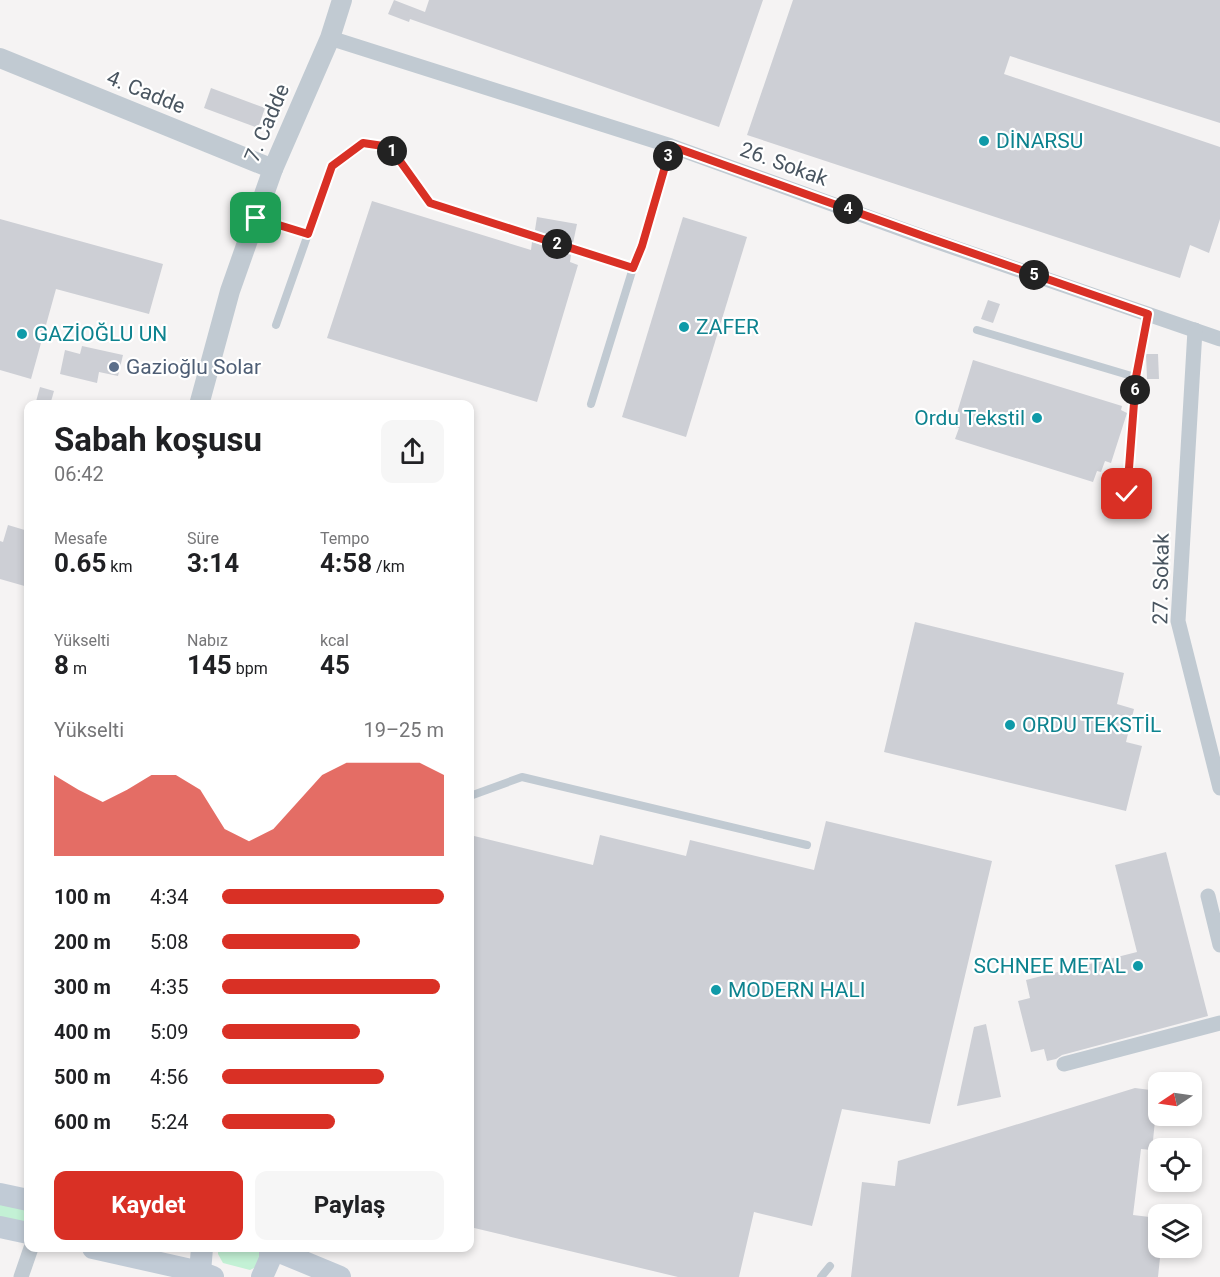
<!DOCTYPE html>
<html lang="tr">
<meta charset="utf-8">
<style>
body{margin:0;font-family:Roboto,sans-serif;background:#f6f6f6;color:#202124;height:100vh;display:flex;flex-direction:column;font-size:22px;white-space:nowrap}
*{box-sizing:border-box;margin:0}
p{font-size:20px;color:#757577}
.icon{flex:none;width:33px;height:33px;fill:none;stroke:currentColor;stroke-width:2;stroke-linecap:round;stroke-linejoin:round}
.map{position:relative;flex:1;overflow:hidden}
.side{position:absolute;left:24px;top:400px;width:450px;height:852px;display:flex;flex-direction:column;background:#fff;border-radius:12px;box-shadow:0 3px 9px #0003}
.side>*{flex:none}
.needle{width:39px;rotate:257deg}
.buttons{position:absolute;left:1148px;top:1072px;display:grid;gap:12px}
.buttons a{display:grid;place-items:center;width:54px;height:54px;border-radius:12px;background:#fff;box-shadow:0 3px 9px #0003;font-size:30px}
.pin{position:absolute;display:grid;place-items:center;width:51px;height:51px;color:#fff;margin:-26px;border-radius:12px;box-shadow:0 3px 9px #0006}
.km{position:absolute;width:30px;height:30px;margin:-15px;border-radius:50%;background:#222;color:#fff;font-size:16px;line-height:30px;text-align:center}
.round{display:grid;place-items:center;flex:none;width:63px;height:63px;border-radius:12px;background:#f6f6f6}
.headline{display:flex;align-items:center;justify-content:space-between;height:102px;padding:0 30px}
h1{font-size:33px;font-weight:700;line-height:45px}
.stats{display:grid;grid-template-columns:repeat(3,1fr);gap:9px;height:102px;padding:6px 30px}
.stats div{display:grid;align-content:center}
.stats b{font-size:26px;font-weight:700}
.stats small{font-size:16px;font-weight:400}
.stats p{font-size:16px}
.chart{height:168px;padding:12px 30px}
.chart p{display:flex;justify-content:space-between}
.chart svg{width:100%;height:108px;margin-top:6px;fill:#d93025;opacity:.7}
.button{display:flex;gap:12px;margin-top:auto;padding:12px 30px}
.button a{flex:1;height:69px;border-radius:12px;background:#d93025;color:#fff;font-size:24px;font-weight:700;line-height:69px;text-align:center}
.button a+a{background:#f6f6f6;color:#202124}
ul{padding:0 30px;list-style:none;font-size:20px}
li{display:grid;grid-template-columns:96px 72px 1fr;align-items:center;height:45px}
li i{height:15px;border-radius:8px;background:#d93025}
.map>svg:first-child{display:block}
.green{fill:#c3f1d5}
.building{fill:#cdcfd5}
.lines{fill:none;stroke-linecap:round;stroke-linejoin:round}
.service{stroke:#c1cad2;stroke-width:8}
.minor{stroke:#c1cad2;stroke-width:15}
.tertiary{stroke:#c1cad2;stroke-width:20}
.secondary{stroke:#c1cbd6;stroke-width:22}
.route-casing{stroke:#fff;stroke-width:12}
.route{stroke:#d93025;stroke-width:8}
.culture-dot{fill:#0f9aa8;stroke:#fff;stroke-width:2}
.service-dot{fill:#5c6f8a;stroke:#fff;stroke-width:2}
.labels{text-anchor:middle;dominant-baseline:central;stroke-width:4.5;stroke-linejoin:round;paint-order:stroke}
.street-label{font-size:21px;fill:#4a5661;stroke:#fff}
.culture-label{font-size:21px;fill:#0d838f;stroke:#fff;text-anchor:start}
.service-label{font-size:21px;fill:#4e5e75;stroke:#fff;text-anchor:start}
</style>
<div class="map">
<svg width="1220" height="1277" viewBox="0 0 1220 1277">
<rect width="100%" height="100%" fill="#f5f3f3"/>
<g class="green">
<path d="M0 1200 28 1207V1224L0 1219Z"/>
<path d="M218 1248H258L262 1253 260 1265 250 1270 223 1263 218 1254Z"/>
</g>
<g class="building">
<path d="M394 0 425 12 429 0H763L719 127 410 19 409 22 388 14Z"/>
<path d="M793 0H1220V123L1010 56 1004 74 1220 147V219L1209 253 1190 245 1180 278 747 135Z"/>
<path d="M211 88 265 108 258 128 204 108Z"/>
<path d="M372 201 531 250 532 242 571 255 570 262 578 265 537 402 327 338Z"/>
<path d="M537 217 577 224 573 243 535 230Z"/>
<path d="M683 217 747 237 686 437 622 417Z"/>
<path d="M0 219 163 264 149 314 56 289 31 379 0 370Z"/>
<path d="M988 300 1000 304 993 323 981 319Z"/>
<path d="M82 346 123 355 118 376 99 372 97 383 60 374 65 350 80 354Z"/>
<path d="M1146 354H1158L1159 379H1147Z"/>
<path d="M973 360 1122 406 1121 410 1127 413 1111 463 1105 461 1101 472 1097 471 1093 482 955 439 959 428 953 426Z"/>
<path d="M40 387 54 391 50 405H35Z"/>
<path d="M8 525 28 531V587L0 579V541L3 542Z"/>
<path d="M915 622 1124 673 1117 704 1134 709 1126 742 1142 746 1126 811 884 752Z"/>
<path d="M826 821 992 861 930 1124 842 1109 812 1226 754 1212 739 1277H678L470 1227V835L593 865 600 835 686 856 690 840 814 870Z"/>
<path d="M1166 852 1208 1016 1062 1055 1056 1059 1047 1061 1044 1049 1031 1052 1018 1001 1030 998 1026 980 1137 952 1115 865Z"/>
<path d="M986 1024 1001 1097 957 1106 974 1027Z"/>
<path d="M1135 1088 1158 1091 1152 1150 1141 1149 1133 1215 1158 1218V1248H1161L1158 1277H851L862 1182 895 1186 898 1161Z"/>
</g>
<g class="lines">
<g class="service">
<path d="M258 219 308 234"/>
<path d="M276 325 332 166 363 143 390 147 430 203 633 268"/>
<path d="M977 330 1135 377 1127 494"/>
<path d="M1135 377 1147 314"/>
<path d="M591 404 633 268 642 247 671 146"/>
<path d="M470 796 522 777 807 845"/>
<path d="M821 1277 830 1266"/>
</g>
<g class="minor">
<path d="M330 38 671 146 926 238 1220 339"/>
<path d="M1195 330 1178 621 1220 788"/>
<path d="M1208 896 1220 945"/>
<path d="M1064 1064 1220 1023"/>
<path d="M21 1277 31 1248"/>
</g>
<g class="tertiary">
<path d="M0 58 273 169"/>
<path d="M199 405 230 291 273 169 330 38 342 0"/>
</g>
<g class="secondary">
<path d="M0 1194 28 1200"/>
<path d="M0 1227 28 1233"/>
<path d="M93 1248 200 1272"/>
<path d="M202 1248 200 1272 213 1277"/>
<path d="M270 1248 340 1277"/>
<path d="M262 1277 270 1259V1248"/>
</g>
</g>
<g class="lines">
<g class="route-casing">
<path id="route" d="M256 218 308 234 332 166 363 143 390 147 430 203 633 268 642 246 671 146 926 237 1148 314 1136 377 1127 494"/>
</g>
<use href="#route" class="route"/>
</g>
<g class="culture-dot">
<circle cx="984" cy="141" r="6"/>
<circle cx="684" cy="327" r="6"/>
<circle cx="22" cy="334" r="6"/>
<circle cx="1037" cy="418" r="6"/>
<circle cx="1010" cy="725" r="6"/>
<circle cx="1138" cy="966" r="6"/>
<circle cx="716" cy="990" r="6"/>
</g>
<circle class="service-dot" cx="114" cy="367" r="6"/>
<g class="labels">
<g class="street-label">
<text transform="translate(146 92) rotate(22)">4. Cadde</text>
<text transform="translate(267 123) rotate(-67)">7. Cadde</text>
<text transform="translate(784 164) rotate(20)">26. Sokak</text>
<text transform="translate(1161 579) rotate(-89)">27. Sokak</text>
</g>
<g class="culture-label">
<text x="996" y="141">DİNARSU</text>
<text x="696" y="327">ZAFER</text>
<text x="34" y="334">GAZİOĞLU UN</text>
<text x="1025" y="418" text-anchor="end">Ordu Tekstil</text>
<text x="1022" y="725">ORDU TEKSTİL</text>
<text x="1126" y="966" text-anchor="end">SCHNEE METAL</text>
<text x="728" y="990">MODERN HALI</text>
</g>
<g class="service-label">
<text x="126" y="367">Gazioğlu Solar</text>
</g>
</g>
</svg>
<div class="buttons">
<a><svg class="needle" viewBox="-14 -14 28 28"><path d="M0-13l5 13h-10z" fill="#e53935"/><path d="M0 13l5-13h-10z" fill="#757577"/></svg></a>
<a><svg class="icon" aria-label="locate" viewBox="0 0 24 24"><circle cx="12" cy="12" r="6"/><path d="M12 2v4M12 18v4M2 12h4M18 12h4"/></svg></a>
<a><svg class="icon" aria-label="layers" viewBox="0 0 24 24"><path d="M12 4l9 5-9 5-9-5zM3 14l9 5 9-5"/></svg></a>
</div>
<div class="pin" style="left:256px;top:218px;background:#1e9e55"><svg class="icon" aria-label="arrive" viewBox="0 0 24 24"><path d="M6 21V4h12l-3 4 3 4H6"/></svg></div>
<div class="pin" style="left:1127px;top:494px;background:#d93025"><svg class="icon" aria-label="check" viewBox="0 0 24 24"><path d="M5 12l5 5 9-10"/></svg></div>
<b class="km" style="left:392px;top:151px">1</b>
<b class="km" style="left:557px;top:244px">2</b>
<b class="km" style="left:668px;top:156px">3</b>
<b class="km" style="left:848px;top:209px">4</b>
<b class="km" style="left:1034px;top:275px">5</b>
<b class="km" style="left:1135px;top:390px">6</b>
<section class="side">
<div class="headline"><div><h1>Sabah koşusu</h1><p>06:42</p></div><a class="round"><svg class="icon" aria-label="share" viewBox="0 0 24 24"><path d="M12 15V3M7 8l5-5 5 5M5 13v7h14v-7"/></svg></a></div>
<div class="stats">
<div><p>Mesafe</p><b>0.65<small> km</small></b></div>
<div><p>Süre</p><b>3:14</b></div>
<div><p>Tempo</p><b>4:58<small> /km</small></b></div>
</div>
<div class="stats">
<div><p>Yükselti</p><b>8<small> m</small></b></div>
<div><p>Nabız</p><b>145<small> bpm</small></b></div>
<div><p>kcal</p><b>45</b></div>
</div>
<div class="chart"><p><span>Yükselti</span>19–25 m</p>
<svg viewBox="0 0 160 44" preserveAspectRatio="none"><path d="M0 44V11L10 17L20 22L30 17L40 11L50 11L60 17L70 33L80 38L90 33L100 22L110 11L120 6L130 6L140 6L150 6L160 11V44z"/></svg>
</div>
<ul>
<li><b>100 m</b>4:34<i style="width:100%"></i></li>
<li><b>200 m</b>5:08<i style="width:62%"></i></li>
<li><b>300 m</b>4:35<i style="width:98%"></i></li>
<li><b>400 m</b>5:09<i style="width:62%"></i></li>
<li><b>500 m</b>4:56<i style="width:73%"></i></li>
<li><b>600 m</b>5:24<i style="width:51%"></i></li>
</ul>
<div class="button"><a>Kaydet</a><a>Paylaş</a></div>
</section>
</div>
